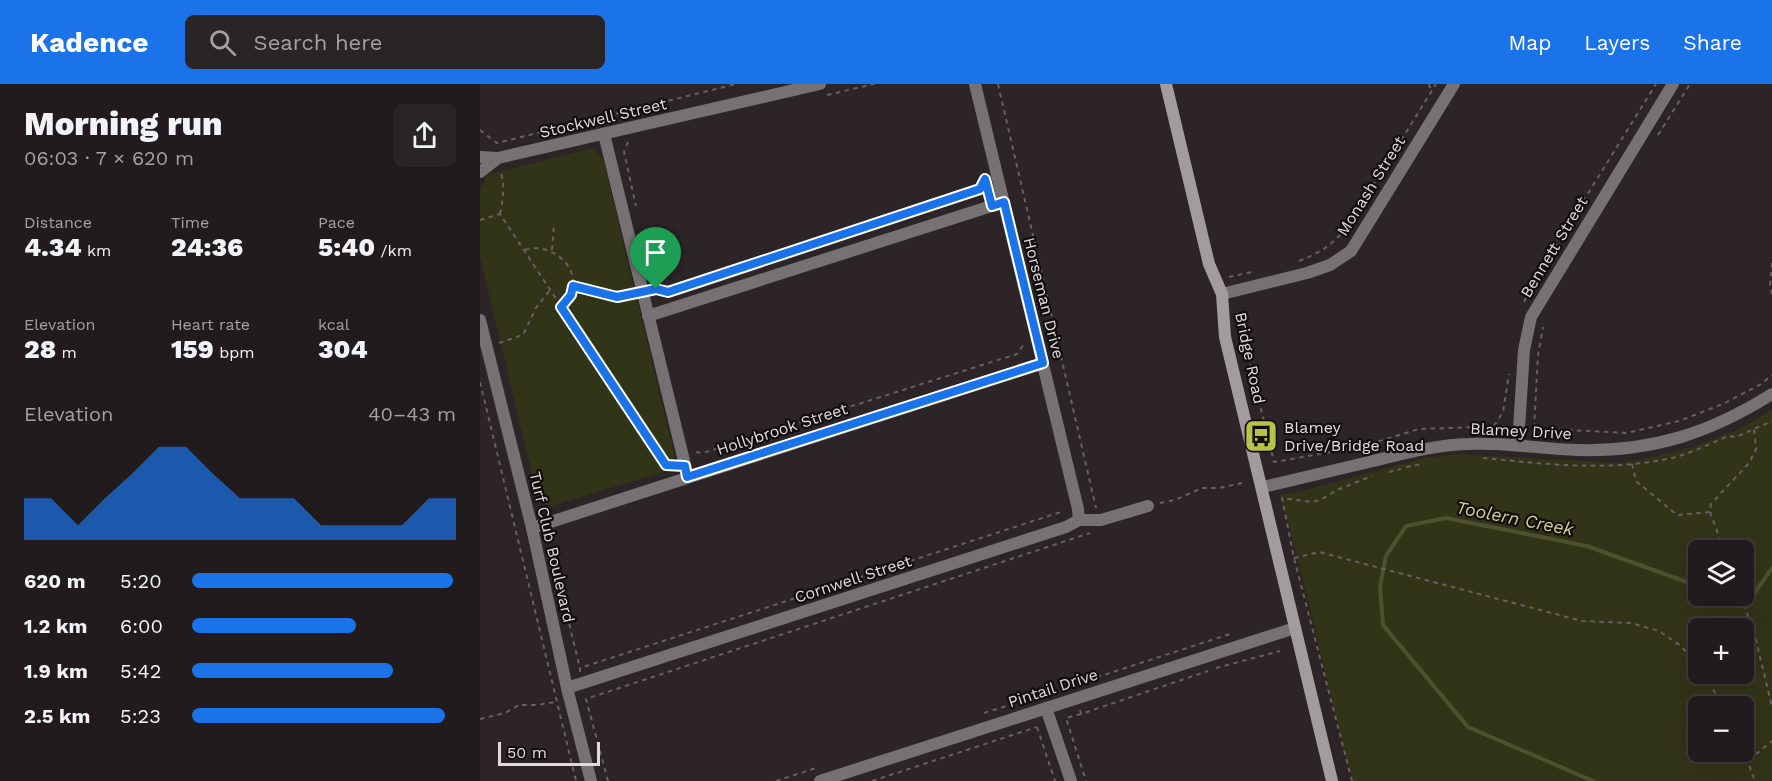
<!DOCTYPE html>
<meta charset="utf-8">
<style>
body{margin:0;font-family:"Work Sans",sans-serif;background:#292426;color:#f1f3f6;height:100vh;display:flex;flex-direction:column;font-size:22px;white-space:nowrap}
*{box-sizing:border-box;margin:0}
p{font-size:20px;color:#a2a1a4}
.icon{flex:none;width:33px;height:33px;fill:none;stroke:currentColor;stroke-width:2;stroke-linecap:round;stroke-linejoin:round}
.map{position:relative;flex:1;overflow:hidden}
.sheet{display:flex;flex-direction:column;background:#211b1d;width:480px}
.sheet>*{flex:none}
.tools{position:absolute;left:1208px;top:456px;display:grid;gap:12px}
.tools a{display:grid;place-items:center;width:66px;height:66px;border-radius:9px;background:#211b1d;box-shadow:0 6px 24px #0002,0 0 0 2px #3e393b;font-size:30px}
.scale{position:absolute;left:18px;bottom:15px;width:102px;box-sizing:border-box;padding-left:6px;border:3px solid #e0dadc;border-top:0;font-size:16px;line-height:21px;white-space:nowrap;color:#e0dadc;-webkit-text-stroke:4px #120e10;paint-order:stroke}
.pin{position:absolute;display:grid;place-items:center;width:51px;height:51px;color:#fff;margin:-62px -26px;border-radius:50% 50% 50% 0;rotate:-45deg;box-shadow:0 0 6px #0007}
.pin .icon{rotate:45deg}
.round{display:grid;place-items:center;flex:none;width:63px;height:63px;border-radius:9px;background:#292426}
.head{display:flex;align-items:center;justify-content:space-between;height:102px;padding:0 24px}
h1{font-size:33px;font-weight:800;line-height:45px}
.figures{display:grid;grid-template-columns:repeat(3,1fr);gap:9px;height:102px;padding:6px 24px}
.figures div{display:grid;align-content:center}
.figures b{font-size:26px;font-weight:800}
.figures small{font-size:16px;font-weight:400}
.figures p{font-size:16px}
.chart{height:168px;padding:12px 24px}
.chart p{display:flex;justify-content:space-between}
.chart svg{width:100%;height:108px;margin-top:6px;fill:#1a73e8;opacity:.7}
ul{padding:0 24px;list-style:none;font-size:20px}
li{display:grid;grid-template-columns:96px 72px 1fr;align-items:center;height:45px}
li i{height:15px;border-radius:8px;background:#1a73e8}
header{display:flex;align-items:center;gap:36px;box-sizing:border-box;height:84px;padding:0 30px;background:#1a73e8;color:#fff}
header strong{font-size:28px}
nav{display:flex;gap:33px;margin-inline-start:auto;font-size:21px}
.search{width:420px;height:54px;background:#292426;display:flex;align-items:center;gap:15px;box-sizing:border-box;padding:0 21px;border-radius:9px;color:#a2a1a4;font-size:22px}
main{display:flex;flex:1;min-height:0}
.map>svg:first-child{display:block}
.green{fill:#323418;fill-rule:evenodd}
.lines{fill:none;stroke-linecap:round;stroke-linejoin:round}
.stream{stroke:#4d512d;stroke-width:4}
.path{stroke:#676062;stroke-width:2;stroke-dasharray:4.5 4.5;stroke-linecap:butt}
.street{stroke:#767273;stroke-width:12}
.secondary{stroke:#a39c9f;stroke-width:12}
.route-casing{stroke:#fff;stroke-width:12}
.route{stroke:#1a73e8;stroke-width:8}
.labels{text-anchor:middle;dominant-baseline:central;stroke-width:4.5;stroke-linejoin:round;paint-order:stroke}
.street-label{font-size:16px;fill:#e0dadc;stroke:#120e10}
.poi-label{font-size:16px;fill:#e0dadc;stroke:#120e10;text-anchor:start}
.water-label{font-size:18px;font-style:italic;fill:#cdd394;stroke:#120e10}
</style>
<header>
<strong>Kadence</strong>
<div class="search"><svg class="icon" aria-label="search" viewBox="0 0 24 24"><circle cx="10" cy="10" r="6"/><path d="M15 15l6 6"/></svg>Search here</div>
<nav><a>Map</a><a>Layers</a><a>Share</a></nav>
</header>
<main>
<section class="sheet">
<div class="head"><div><h1>Morning run</h1><p>06:03 · 7 × 620 m</p></div><a class="round"><svg class="icon" aria-label="share" viewBox="0 0 24 24"><path d="M12 15V3M7 8l5-5 5 5M5 13v7h14v-7"/></svg></a></div>
<div class="figures">
<div><p>Distance</p><b>4.34<small> km</small></b></div>
<div><p>Time</p><b>24:36</b></div>
<div><p>Pace</p><b>5:40<small> /km</small></b></div>
</div>
<div class="figures">
<div><p>Elevation</p><b>28<small> m</small></b></div>
<div><p>Heart rate</p><b>159<small> bpm</small></b></div>
<div><p>kcal</p><b>304</b></div>
</div>
<div class="chart"><p><span>Elevation</span>40–43 m</p>
<svg viewBox="0 0 160 44" preserveAspectRatio="none"><path d="M0 44V27L10 27L20 38L30 27L40 17L50 6L60 6L70 17L80 27L90 27L100 27L110 38L120 38L130 38L140 38L150 27L160 27V44z"/></svg>
</div>
<ul>
<li><b>620 m</b>5:20<i style="width:99%"></i></li>
<li><b>1.2 km</b>6:00<i style="width:62%"></i></li>
<li><b>1.9 km</b>5:42<i style="width:76%"></i></li>
<li><b>2.5 km</b>5:23<i style="width:96%"></i></li>
</ul>
</section>
<div class="map">
<svg width="1292" height="697" viewBox="0 0 1292 697">
<rect width="100%" height="100%" fill="#2c2427"/>
<g class="green">
<path d="M113 64 123 75 195 373 184 388 71 422 59 419 0 173V105L7 91Z"/>
<path d="M1292 326V697H872L809 440 799 411 822 407 945 374 975 370 1140 379 1174 373 1212 363 1258 346ZM1263 466V512H1218V466ZM1263 544V590H1218V544ZM1263 622V668H1218V622Z"/>
</g>
<g class="lines">
<g class="stream">
<path d="M1244 512 1253 515 1272 513 1292 484"/>
<path d="M1113 697 988 643 903 541 900 502 906 472 926 442 966 434 1107 462 1218 502"/>
</g>
<g class="path">
<path d="M518 0 616 424"/>
<path d="M949 0 951 7"/>
<path d="M347 11 394 0"/>
<path d="M0 46 17 59 256 0"/>
<path d="M1178 51 1210 0"/>
<path d="M148 58 144 68 156 122"/>
<path d="M20 130C23 115 25 104 21 89"/>
<path d="M0 136 20 130 186 381H191"/>
<path d="M45 166C70 157 104 184 90 212 88 216 84 219 81 223"/>
<path d="M72 166 74 140"/>
<path d="M819 177C842 168 852 161 868 142L956 0"/>
<path d="M1292 179 1290 202 1292 210"/>
<path d="M749 193 772 188"/>
<path d="M93 202 137 213 151 210"/>
<path d="M174 205 188 208 499 105 504 97"/>
<path d="M1044 218 1053 198 1176 0"/>
<path d="M757 228 794 378 880 363 939 345 1026 342"/>
<path d="M19 259 43 251 56 224 70 206"/>
<path d="M0 298 96 697"/>
<path d="M1014 342 1023 328 1029 290"/>
<path d="M1052 344 1146 349 1199 337 1243 320 1281 300 1292 291"/>
<path d="M1054 344 1058 271 1063 243"/>
<path d="M216 368 223 369 537 270 545 259"/>
<path d="M1003 374C1066 380 1129 388 1192 374 1211 369 1230 360 1248 352L1256 353 1292 337"/>
<path d="M1152 380 1156 397 1197 431 1230 428"/>
<path d="M926 383 944 380"/>
<path d="M909 388 921 385"/>
<path d="M680 419 695 416 722 404H739L762 399"/>
<path d="M1244 466 1230 428 1231 420 1269 379 1276 365 1274 344"/>
<path d="M72 470 100 584"/>
<path d="M814 474 839 468 1102 537 1151 539 1179 547 1201 562 1218 582"/>
<path d="M1261 512 1275 552 1292 623"/>
<path d="M736 584 800 567"/>
<path d="M100 588V584L584 427"/>
<path d="M1224 590 1243 622"/>
<path d="M593 603V601L750 550"/>
<path d="M600 626 601 630 728 587"/>
<path d="M504 629 593 601"/>
<path d="M601 630 586 634 606 697"/>
<path d="M0 635 25 629 39 621H58L75 618"/>
<path d="M557 643 575 697"/>
<path d="M1263 665 1275 697"/>
<path d="M1269 676 1292 657"/>
<path d="M128 697 106 615 610 449"/>
<path d="M296 697 336 684"/>
<path d="M392 697 557 643"/>
<path d="M872 697 814 474 802 414 832 418 840 416 859 405 892 392"/>
</g>
<g class="street">
<path d="M495 0 598 425 599 436"/>
<path d="M124 50 208 393"/>
<path d="M0 73 18 74 340 0"/>
<path d="M0 88 18 74"/>
<path d="M742 210 827 189 850 181 871 167 974 0"/>
<path d="M168 232 524 118"/>
<path d="M0 236 52 444 87 604 111 697"/>
<path d="M1038 360 1044 266 1051 233 1193 0"/>
<path d="M783 403C818 395 854 386 889 378 922 370 954 361 988 360 1025 358 1061 365 1098 366 1172 368 1230 349 1292 310"/>
<path d="M52 444 563 279"/>
<path d="M87 604 586 443 599 436H621L668 422"/>
<path d="M566 624 591 697"/>
<path d="M340 697 815 544"/>
</g>
<path class="secondary" d="M686 0 729 180 742 210 745 253 852 697"/>
</g>
<g class="lines">
<g class="route-casing">
<path id="route" d="M505 95 512 122 524 118 563 279 207 393 205 382 186 381 81 223 91 211 93 202 137 213 176 205 188 208 500 105Z"/>
</g>
<use href="#route" class="route"/>
</g>
<defs>
<g id="bus-square" transform="scale(1.725)"><rect x="-9" y="-9" width="18" height="18" rx="4" fill="#b9c146" stroke="#120e10"/><path d="M-5-6H5V4H4V6H2V4H-2V6H-4V4H-5ZM-3.5-4V0h7V-4ZM-3.5 1.2v1.5H-2V1.2ZM2 1.2v1.5H3.5V1.2Z" fill="#111"/></g>
</defs>
<g fill-rule="evenodd">
<use href="#bus-square" x="781" y="352"/>
</g>
<g class="labels">
<g class="street-label">
<text transform="translate(123 34) rotate(-13)">Stockwell Street</text>
<text transform="translate(891 102) rotate(-58)">Monash Street</text>
<text transform="translate(1074 163) rotate(-59)">Bennett Street</text>
<text transform="translate(564 214) rotate(76)">Horseman Drive</text>
<text transform="translate(770 274) rotate(78)">Bridge Road</text>
<text transform="translate(302 345) rotate(-18)">Hollybrook Street</text>
<text transform="translate(1041 347) rotate(3)">Blamey Drive</text>
<text transform="translate(72 463) rotate(77)">Turf Club Boulevard</text>
<text transform="translate(373 495) rotate(-18)">Cornwell Street</text>
<text transform="translate(573 604) rotate(-18)">Pintail Drive</text>
</g>
<g class="poi-label">
<text x="804" y="343">Blamey<tspan x="804" dy="18">Drive/Bridge Road</tspan></text>
</g>
<g class="water-label">
<text transform="translate(1035 434) rotate(11)">Toolern Creek</text>
</g>
</g>
</svg>
<div class="tools">
<a><svg class="icon" aria-label="layers" viewBox="0 0 24 24"><path d="M12 4l9 5-9 5-9-5zM3 14l9 5 9-5"/></svg></a>
<a>+</a>
<a>−</a>
</div>
<div class="scale">50 m</div>
<div class="pin" style="left:176px;top:205px;background:#1e9e55"><svg class="icon" aria-label="arrive" viewBox="0 0 24 24"><path d="M6 21V4h12l-3 4 3 4H6"/></svg></div>
</div>
</main>
